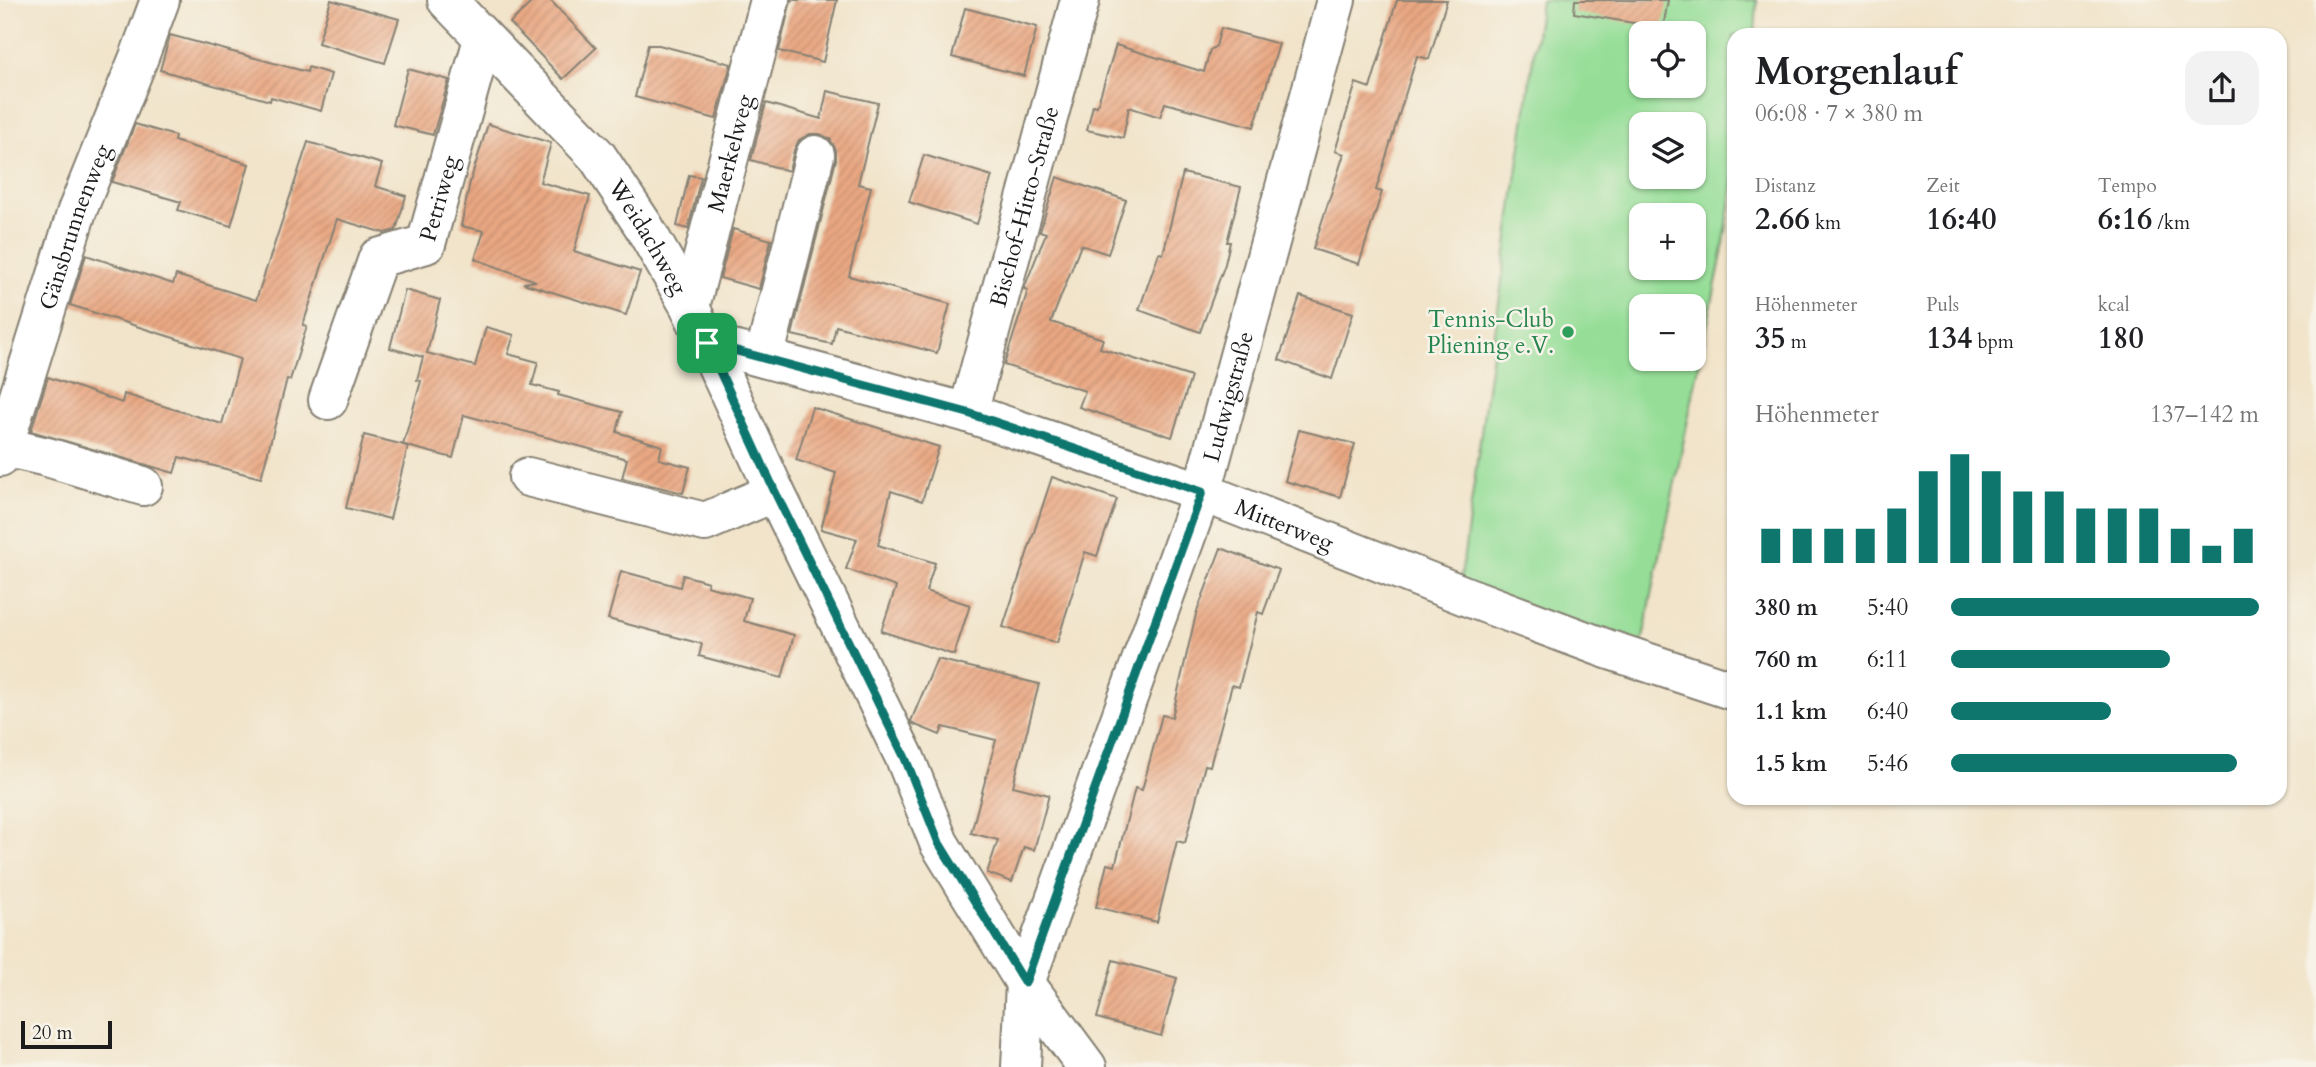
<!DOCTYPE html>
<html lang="de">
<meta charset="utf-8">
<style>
body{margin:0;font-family:Cardo,serif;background:#f2f2f2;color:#202124;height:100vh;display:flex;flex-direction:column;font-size:26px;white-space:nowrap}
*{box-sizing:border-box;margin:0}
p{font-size:23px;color:#757577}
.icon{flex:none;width:38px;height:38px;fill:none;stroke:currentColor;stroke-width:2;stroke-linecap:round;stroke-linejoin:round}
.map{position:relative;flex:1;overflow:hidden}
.side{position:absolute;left:1727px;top:28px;width:560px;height:777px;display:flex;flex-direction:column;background:#fff;border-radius:21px;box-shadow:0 2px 5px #0004}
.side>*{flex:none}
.tools{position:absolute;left:1629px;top:21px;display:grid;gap:14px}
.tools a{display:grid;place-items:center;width:77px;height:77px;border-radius:14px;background:#fff;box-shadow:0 2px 5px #0004;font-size:35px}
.scale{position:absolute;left:21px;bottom:18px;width:91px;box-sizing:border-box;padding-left:7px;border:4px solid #1c1c1c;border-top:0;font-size:19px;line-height:24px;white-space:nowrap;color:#1c1c1c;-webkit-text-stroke:5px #f7f3e8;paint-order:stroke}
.pin{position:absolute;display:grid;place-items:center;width:60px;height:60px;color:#fff;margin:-30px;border-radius:14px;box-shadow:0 4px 10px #0006}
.round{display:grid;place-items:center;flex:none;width:74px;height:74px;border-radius:21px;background:#f2f2f2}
.overview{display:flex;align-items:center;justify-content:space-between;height:119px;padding:0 28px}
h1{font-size:38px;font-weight:600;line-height:52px}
.stats{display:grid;grid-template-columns:repeat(3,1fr);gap:10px;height:119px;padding:7px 28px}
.stats div{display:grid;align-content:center}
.stats b{font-size:30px;font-weight:600}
.stats small{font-size:19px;font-weight:400}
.stats p{font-size:19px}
.chart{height:196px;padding:14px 28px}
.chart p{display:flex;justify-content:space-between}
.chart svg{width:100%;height:126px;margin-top:7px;stroke:#0f766e;stroke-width:6}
ul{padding:0 28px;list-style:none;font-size:23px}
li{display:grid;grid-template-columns:112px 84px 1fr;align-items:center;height:52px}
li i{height:18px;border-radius:9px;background:#0f766e}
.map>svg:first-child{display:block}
.green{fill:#96de98;stroke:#597d5a;stroke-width:2;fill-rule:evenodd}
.building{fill:url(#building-hatch)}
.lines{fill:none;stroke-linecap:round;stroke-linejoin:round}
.minor-casing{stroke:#868073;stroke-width:42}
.minor{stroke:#fff;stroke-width:38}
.route-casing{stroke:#fff;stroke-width:14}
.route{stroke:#0f766e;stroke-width:9}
.leisure-dot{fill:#2e9e5b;stroke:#f7f3e8;stroke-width:2.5}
.labels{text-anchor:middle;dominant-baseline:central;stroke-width:5;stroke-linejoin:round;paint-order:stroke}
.street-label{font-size:23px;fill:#1c1c1c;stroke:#f7f3e8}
.leisure-label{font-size:23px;fill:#27864d;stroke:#f7f3e8;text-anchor:end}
</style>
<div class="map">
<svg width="2316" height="1067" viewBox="0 0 2316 1067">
<defs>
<pattern id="building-hatch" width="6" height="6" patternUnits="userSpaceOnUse" patternTransform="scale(1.75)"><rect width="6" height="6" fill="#e9a782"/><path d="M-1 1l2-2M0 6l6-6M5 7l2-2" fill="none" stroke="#c78f70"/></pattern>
</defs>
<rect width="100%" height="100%" fill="#f7f3e8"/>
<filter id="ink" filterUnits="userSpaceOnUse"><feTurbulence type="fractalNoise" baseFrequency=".0143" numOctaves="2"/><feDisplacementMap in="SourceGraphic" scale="14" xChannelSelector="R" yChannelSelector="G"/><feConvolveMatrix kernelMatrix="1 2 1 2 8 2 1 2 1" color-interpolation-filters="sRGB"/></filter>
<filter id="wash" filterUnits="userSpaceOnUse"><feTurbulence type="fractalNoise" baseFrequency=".00686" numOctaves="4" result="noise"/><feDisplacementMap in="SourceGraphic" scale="28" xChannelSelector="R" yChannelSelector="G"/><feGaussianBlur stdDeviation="1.57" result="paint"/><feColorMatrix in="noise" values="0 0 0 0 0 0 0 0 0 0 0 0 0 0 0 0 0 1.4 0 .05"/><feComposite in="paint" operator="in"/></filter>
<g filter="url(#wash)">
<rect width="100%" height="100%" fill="#f1e4ca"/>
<path class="green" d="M1541 0H1757L1755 35H1734V180L1723 249 1641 648 1460 584ZM1642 33H1694V86H1642ZM1642 124H1694V177H1642ZM1642 215H1694V268H1642ZM1642 306H1694V359H1642Z"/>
<g id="blocks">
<g class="building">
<path d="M331 0 399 19 385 63 318 43Z"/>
<path d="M534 0H550L596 48 563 79 510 23Z"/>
<path d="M791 0H837L823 62 779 51Z"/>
<path d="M1397 0H1447L1429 59 1417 56 1376 190 1382 192 1359 264 1313 249 1344 154 1335 151 1356 83 1370 88Z"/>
<path d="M1575 0H1668L1663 28 1574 13Z"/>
<path d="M965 8 1037 27 1024 76 952 57Z"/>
<path d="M1221 28 1279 44 1254 127 1165 103 1160 117 1129 107 1123 138 1087 130 1093 105 1097 106 1116 45 1204 72 1210 50 1216 46Z"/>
<path d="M170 35 307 72 308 67 331 74 321 111 271 97 270 101 160 70Z"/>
<path d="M648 45H659L731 64 716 119 635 97Z"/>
<path d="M408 69 449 80 433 135 393 125Z"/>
<path d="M827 91 878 103 858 184 871 187 849 276 950 304 937 353 836 326 832 344 792 335 836 160V150L830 139 820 134H810L799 140 794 150 789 171 751 160 766 103 821 119Z"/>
<path d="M135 124 175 136 174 141 249 164 231 226 178 210 181 202 112 182Z"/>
<path d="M488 124 551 143 540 182 590 196 574 251 640 272 626 315 523 283 536 281 475 259 484 231 461 226 470 182Z"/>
<path d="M308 142 382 164 375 186 406 196 396 230 384 233 337 219 303 325 307 326 290 380 287 379 261 478 179 457 174 473 31 431 48 377 122 403 124 394 222 424 240 359 70 305 86 255 173 284 176 275 256 300Z"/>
<path d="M924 155 992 176 977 224 909 202Z"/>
<path d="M1183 173 1241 187 1227 242H1230L1225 264 1200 332 1139 310 1159 253 1163 254Z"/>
<path d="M689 175 701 177 688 229 677 226Z"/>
<path d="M1057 177 1126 200 1108 254 1081 245 1051 322 1103 339 1100 348 1191 377 1172 437 1079 407 1085 391 1004 365 1028 290 1024 289 1025 286 1046 233 1040 231Z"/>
<path d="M733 229 771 240 759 289 720 278Z"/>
<path d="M405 290 440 300 427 353 475 366 486 327 514 335 508 354 538 362 532 385 559 392 558 395 622 412 617 432 662 446 659 459 690 467 683 493 622 478 627 459 464 415 453 458 403 445 421 381 417 380 423 357 390 348Z"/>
<path d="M1300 296 1353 313 1332 379 1279 360Z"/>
<path d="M812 407 939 447 922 501 891 491 878 545 935 563 926 591 970 605 954 655 881 631 896 587 846 569 857 539 821 529 836 473 796 460Z"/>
<path d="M1299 430 1355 444 1340 497 1285 481Z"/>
<path d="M364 435 408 446 390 519 346 508Z"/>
<path d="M1052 477 1117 499 1097 556 1085 552 1057 643 1003 627Z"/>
<path d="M1221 548 1279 570 1263 614 1258 612 1239 687 1232 685 1210 766 1205 765 1185 843 1177 841 1157 922 1096 907 1107 864 1115 866 1135 788 1142 790 1162 715 1172 717 1196 614Z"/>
<path d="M621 571 680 587 683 575 708 582 707 586 750 598 744 621 794 635 782 678 699 656 702 644 608 619Z"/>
<path d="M937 659 1039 684 1013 786 1049 795 1034 850 1024 847 1012 882 987 873 998 840 971 833 996 740 943 727 940 735 913 724 911 721Z"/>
<path d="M1113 960 1177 978 1161 1036 1097 1018Z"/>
</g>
</g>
</g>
<g filter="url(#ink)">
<use href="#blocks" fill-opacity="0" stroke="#868073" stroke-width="2"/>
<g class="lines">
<g class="minor-casing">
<g id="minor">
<path id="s1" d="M447 0 597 156 643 225 690 307 775 492 905 758 939 843 1025 983 1087 1067"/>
<path id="s2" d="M690 307 770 0"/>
<path id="s3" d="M707 343 968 413 1202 492 1468 597 1607 649 1734 691"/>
<path d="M764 358 815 155"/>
<path id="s4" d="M328 400 378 258 426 244 483 39"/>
<path id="s5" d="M968 413 1080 0"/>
<path d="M0 446 47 457 143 486"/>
<path id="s6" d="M0 457 77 211 139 57 160 0"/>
<path d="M528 477 705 522 775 492"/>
<path id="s7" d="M1021 1067 1025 983 1202 492 1336 0"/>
</g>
</g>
<use href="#minor" class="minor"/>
</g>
</g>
<g class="lines" filter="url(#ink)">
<g class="route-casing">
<path id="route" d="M707 343 968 413 1202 492 1025 983 939 843 905 758 775 492Z"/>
</g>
<use href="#route" class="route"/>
</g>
<circle class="leisure-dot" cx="1568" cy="332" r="7"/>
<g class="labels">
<g class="street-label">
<text stroke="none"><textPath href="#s2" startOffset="159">Maerkelweg</textPath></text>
<text stroke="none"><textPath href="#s4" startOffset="248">Petriweg</textPath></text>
<text stroke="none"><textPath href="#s5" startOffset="214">Bischof-Hitto-Straße</textPath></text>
<text stroke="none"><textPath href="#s6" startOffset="242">Gänsbrunnenweg</textPath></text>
<text stroke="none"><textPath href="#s1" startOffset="312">Weidachweg</textPath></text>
<text stroke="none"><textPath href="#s7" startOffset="705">Ludwigstraße</textPath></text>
<text stroke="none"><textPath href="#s3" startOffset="606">Mitterweg</textPath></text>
</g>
<g class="leisure-label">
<text x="1554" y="319">Tennis-Club<tspan x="1554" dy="26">Pliening e.V.</tspan></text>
</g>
</g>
</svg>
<div class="tools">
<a><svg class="icon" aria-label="locate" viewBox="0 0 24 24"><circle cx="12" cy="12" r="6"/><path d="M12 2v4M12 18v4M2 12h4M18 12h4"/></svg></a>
<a><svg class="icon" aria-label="layers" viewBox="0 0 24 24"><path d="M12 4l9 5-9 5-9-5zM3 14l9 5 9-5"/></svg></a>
<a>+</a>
<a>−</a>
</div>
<div class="scale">20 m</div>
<div class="pin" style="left:707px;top:343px;background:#1e9e55"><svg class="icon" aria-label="arrive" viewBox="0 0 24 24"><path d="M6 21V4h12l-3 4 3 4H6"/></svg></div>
<section class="side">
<div class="overview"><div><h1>Morgenlauf</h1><p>06:08 · 7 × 380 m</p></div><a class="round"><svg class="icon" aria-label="share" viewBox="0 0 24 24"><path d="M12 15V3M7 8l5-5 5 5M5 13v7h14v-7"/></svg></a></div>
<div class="stats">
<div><p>Distanz</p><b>2.66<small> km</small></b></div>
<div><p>Zeit</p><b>16:40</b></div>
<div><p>Tempo</p><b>6:16<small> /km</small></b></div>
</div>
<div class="stats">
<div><p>Höhenmeter</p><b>35<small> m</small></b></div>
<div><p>Puls</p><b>134<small> bpm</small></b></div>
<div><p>kcal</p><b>180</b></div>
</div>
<div class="chart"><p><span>Höhenmeter</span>137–142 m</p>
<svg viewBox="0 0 160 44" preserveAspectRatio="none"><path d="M5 44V32M15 44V32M25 44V32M35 44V32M45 44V25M55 44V12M65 44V6M75 44V12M85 44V19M95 44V19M105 44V25M115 44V25M125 44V25M135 44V32M145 44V38M155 44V32"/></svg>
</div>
<ul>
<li><b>380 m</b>5:40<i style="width:100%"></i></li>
<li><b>760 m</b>6:11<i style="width:71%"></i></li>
<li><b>1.1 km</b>6:40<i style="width:52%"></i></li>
<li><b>1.5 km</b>5:46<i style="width:93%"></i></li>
</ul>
</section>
</div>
